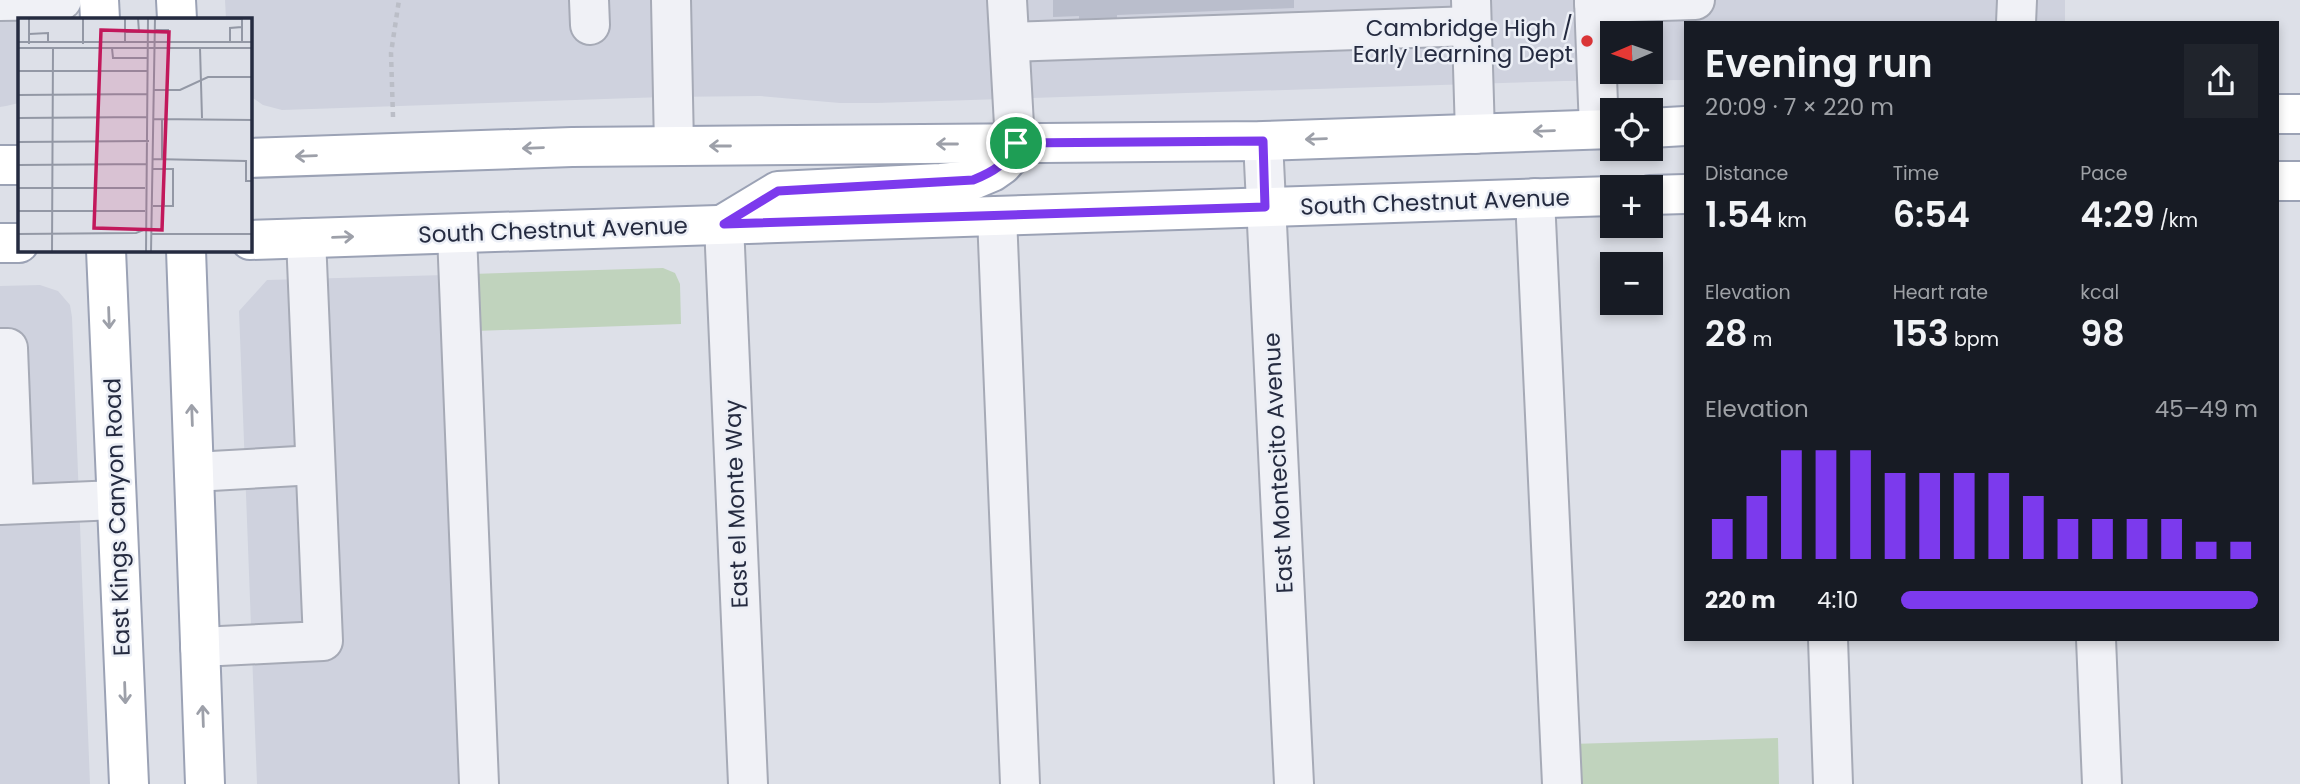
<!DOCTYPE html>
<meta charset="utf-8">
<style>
body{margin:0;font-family:Poppins,sans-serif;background:#20242c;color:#f1f3f6;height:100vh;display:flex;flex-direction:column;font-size:26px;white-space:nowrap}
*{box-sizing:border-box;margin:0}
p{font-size:23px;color:#9ea1a6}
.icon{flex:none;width:38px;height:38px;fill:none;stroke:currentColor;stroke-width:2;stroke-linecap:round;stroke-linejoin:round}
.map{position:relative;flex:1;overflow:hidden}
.panel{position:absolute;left:1684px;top:21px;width:595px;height:620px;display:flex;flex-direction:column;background:#171b24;border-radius:0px;box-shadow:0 4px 10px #0003}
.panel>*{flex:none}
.needle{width:46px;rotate:268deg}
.controls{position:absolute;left:1600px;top:21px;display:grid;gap:14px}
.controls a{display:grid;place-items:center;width:63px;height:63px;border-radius:0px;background:#171b24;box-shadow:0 4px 10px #0003;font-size:35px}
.pin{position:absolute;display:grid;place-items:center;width:60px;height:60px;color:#fff;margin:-30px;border:4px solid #fff;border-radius:50%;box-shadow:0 2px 7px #0007}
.round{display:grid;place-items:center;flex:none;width:74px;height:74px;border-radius:0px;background:#20242c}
.summary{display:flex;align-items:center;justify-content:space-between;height:119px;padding:0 21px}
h1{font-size:38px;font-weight:600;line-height:52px}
.metrics{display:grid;grid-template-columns:repeat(3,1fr);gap:10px;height:119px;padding:7px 21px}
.metrics div{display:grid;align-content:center}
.metrics b{font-size:35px;font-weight:600}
.metrics small{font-size:19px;font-weight:400}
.metrics p{font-size:19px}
.chart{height:196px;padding:14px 21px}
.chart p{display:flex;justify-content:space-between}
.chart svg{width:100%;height:126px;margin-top:7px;stroke:#7c3aed;stroke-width:6}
ul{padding:0 21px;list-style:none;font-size:23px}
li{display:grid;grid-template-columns:112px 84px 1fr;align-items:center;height:52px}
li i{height:18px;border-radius:9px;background:#7c3aed}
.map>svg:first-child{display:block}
.built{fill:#cfd2de;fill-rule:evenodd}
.green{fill:#c0d3bd}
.building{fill:#babecc}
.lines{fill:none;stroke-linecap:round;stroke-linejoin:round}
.minor-casing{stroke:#a6aab6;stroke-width:42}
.major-casing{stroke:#9ba2b5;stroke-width:42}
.path{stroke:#bbbec7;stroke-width:4.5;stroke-dasharray:5 5;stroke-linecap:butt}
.minor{stroke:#f0f1f6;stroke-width:38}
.major{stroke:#fff;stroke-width:38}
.oneway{stroke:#9da0a9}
.route-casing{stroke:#fff;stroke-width:14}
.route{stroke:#7c3aed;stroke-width:9}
.poi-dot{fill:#da3537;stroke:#eceff6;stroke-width:2.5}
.labels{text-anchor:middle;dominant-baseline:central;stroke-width:5;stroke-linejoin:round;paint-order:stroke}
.poi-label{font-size:23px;fill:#252b40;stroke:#eceff6;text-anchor:end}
.street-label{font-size:23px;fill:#252b40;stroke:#eceff6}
.inset-road{fill:none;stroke:#9398a5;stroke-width:2}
.view{fill:#c2185b;fill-opacity:0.15;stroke:#c2185b;stroke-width:3.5}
.inset-edge{fill:none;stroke:#252b40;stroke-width:3.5}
</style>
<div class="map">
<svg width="2300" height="784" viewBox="0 0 2300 784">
<rect width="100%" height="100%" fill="#dde0e8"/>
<g class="built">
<path d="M0 0 19 19V103L6 106 0 107Z"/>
<path d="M225 0H2065V23H1685V80L1564 81 877 103H840L760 96 664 97 282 110 263 105 250 96V19H226ZM1612 33H1650V72H1612Z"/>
<path d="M445 275 465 784H257L239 311 267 280Z"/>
<path d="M40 285 58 291 70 305 72 317 90 784H0V286Z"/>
</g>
<g class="green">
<path d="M663 268 675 273 680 284 681 324 475 331 472 274Z"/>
<path d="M1778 738 1779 784H1573L1571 744Z"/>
</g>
<path class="building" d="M1053 0H1294V8L1117 15V18L1079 19V16L1053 17Z"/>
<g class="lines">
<g class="minor-casing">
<g id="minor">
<path d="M589 0 590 25"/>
<path d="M671 0 674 146"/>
<path d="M1007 0 1015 143"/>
<path d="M1471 0 1475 134"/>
<path d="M1594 0 1599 129"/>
<path d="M0 1 62 0"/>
<path d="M1594 3 1695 0"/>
<path d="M2016 23 2017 0"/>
<path d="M1010 42 1472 26"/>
<path d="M1263 141 1294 784"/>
<path d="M1535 198 1562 784"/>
<path d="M997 216 1020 784"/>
<path d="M724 224 748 784"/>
<path d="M457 234 479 784"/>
<path d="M0 348H8L14 504"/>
<path d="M194 472 315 465"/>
<path d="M0 505 116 500"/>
<path d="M1828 639 1833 784"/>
<path d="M2096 639 2102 784"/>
<path d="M200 647 323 641 306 238"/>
</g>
</g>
<g class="major-casing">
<g id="major">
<path d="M99 0 100 19"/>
<path d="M176 0 177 19"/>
<path d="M2277 114H2300"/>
<path d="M1650 128 1685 126"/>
<path d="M250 158 572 147 1263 141 1612 129"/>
<path d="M0 165H19"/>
<path d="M2277 181H2300"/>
<path d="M1650 195 1685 194"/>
<path d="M725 223 778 191 941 183 973 180 992 172 1002 165 1010 156 1015 143"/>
<path d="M250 240 1612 196"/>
<path d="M0 243H19"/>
<path d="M106 250 129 784"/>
<path d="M186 250 205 784"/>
</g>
</g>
<path class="path" d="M393 117 391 53 399 0"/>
<use href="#minor" class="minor"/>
<use href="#major" class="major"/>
</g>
<defs><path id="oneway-shaft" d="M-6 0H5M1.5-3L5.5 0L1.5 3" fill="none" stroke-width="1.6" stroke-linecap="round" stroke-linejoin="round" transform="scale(1.75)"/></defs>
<g class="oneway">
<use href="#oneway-shaft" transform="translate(1544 131) rotate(178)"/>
<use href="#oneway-shaft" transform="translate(1316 139) rotate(178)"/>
<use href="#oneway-shaft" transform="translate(947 144) rotate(180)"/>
<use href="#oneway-shaft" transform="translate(720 146) rotate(180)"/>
<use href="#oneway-shaft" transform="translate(533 148) rotate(178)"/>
<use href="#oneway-shaft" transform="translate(306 156) rotate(178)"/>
<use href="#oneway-shaft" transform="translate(343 237) rotate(-2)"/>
<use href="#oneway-shaft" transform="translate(109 318) rotate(88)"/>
<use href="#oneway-shaft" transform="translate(192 415) rotate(-92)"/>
<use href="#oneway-shaft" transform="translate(125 693) rotate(88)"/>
<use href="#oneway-shaft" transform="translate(203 716) rotate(-92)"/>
</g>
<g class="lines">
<g class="route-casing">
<path id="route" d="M1263 141 1265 207 724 224 778 191 973 180C993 172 1007 164 1016 143Z"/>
</g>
<use href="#route" class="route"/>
</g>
<circle class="poi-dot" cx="1587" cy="41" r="7"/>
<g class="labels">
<g class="poi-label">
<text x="1573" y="28">Cambridge High /<tspan x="1573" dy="26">Early Learning Dept</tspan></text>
</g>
<g class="street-label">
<text transform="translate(1435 202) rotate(-2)">South Chestnut Avenue</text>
<text transform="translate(553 230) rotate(-2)">South Chestnut Avenue</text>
<text transform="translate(1278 463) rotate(-93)">East Montecito Avenue</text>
<text transform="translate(736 504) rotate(-92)">East el Monte Way</text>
<text transform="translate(117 517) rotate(-92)">East Kings Canyon Road</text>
</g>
</g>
<g transform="translate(18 18)">
<rect width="234" height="234" fill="#dde0e8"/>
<path class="inset-road" d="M107 0V23M137 1H224M137 12H150V23M107 14H121L120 0M11 16 30 15V24M0 24H235M212 24V10L224 9M224 24V0M11 26V0M65 26V0M0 30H235M94 30 95 40H129M182 30 184 100M0 53H129M234 59V30M136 72H162L190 59H235M0 77 129 76M0 100 129 99M135 101 235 102M144 101V141M0 124 131 123M135 141 228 143V163H235M0 147 129 146M0 170H127M135 188H155V151H135M146 188V151M0 193H127M0 216 118 215 128 211M134 216H235M34 234 35 30M128 234 130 0M133 234 137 0"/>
<path class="view" d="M83 12 151 14 144 212 76 210Z"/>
<rect width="234" height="234" class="inset-edge"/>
</g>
</svg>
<div class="controls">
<a><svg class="needle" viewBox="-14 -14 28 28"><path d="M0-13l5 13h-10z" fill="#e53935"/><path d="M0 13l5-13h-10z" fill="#9ea1a6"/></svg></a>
<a><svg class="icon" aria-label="locate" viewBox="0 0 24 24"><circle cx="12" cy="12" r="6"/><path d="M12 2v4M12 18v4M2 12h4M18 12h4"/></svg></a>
<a>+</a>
<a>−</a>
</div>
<div class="pin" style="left:1016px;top:143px;background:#1e9e55"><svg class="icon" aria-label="arrive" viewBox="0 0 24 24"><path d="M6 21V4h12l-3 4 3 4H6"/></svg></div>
<section class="panel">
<div class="summary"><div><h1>Evening run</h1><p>20:09 · 7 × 220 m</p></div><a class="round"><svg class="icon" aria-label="share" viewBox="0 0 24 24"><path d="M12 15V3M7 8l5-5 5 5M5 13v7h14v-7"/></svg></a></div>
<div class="metrics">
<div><p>Distance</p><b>1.54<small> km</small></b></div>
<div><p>Time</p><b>6:54</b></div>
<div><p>Pace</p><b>4:29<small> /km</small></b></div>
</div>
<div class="metrics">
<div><p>Elevation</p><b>28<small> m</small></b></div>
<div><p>Heart rate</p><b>153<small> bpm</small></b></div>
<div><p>kcal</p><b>98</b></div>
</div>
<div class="chart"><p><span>Elevation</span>45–49 m</p>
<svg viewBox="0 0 160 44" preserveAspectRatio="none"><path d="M5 44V30M15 44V22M25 44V6M35 44V6M45 44V6M55 44V14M65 44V14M75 44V14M85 44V14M95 44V22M105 44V30M115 44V30M125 44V30M135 44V30M145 44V38M155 44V38"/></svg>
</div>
<ul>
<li><b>220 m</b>4:10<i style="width:100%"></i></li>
</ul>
</section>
</div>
